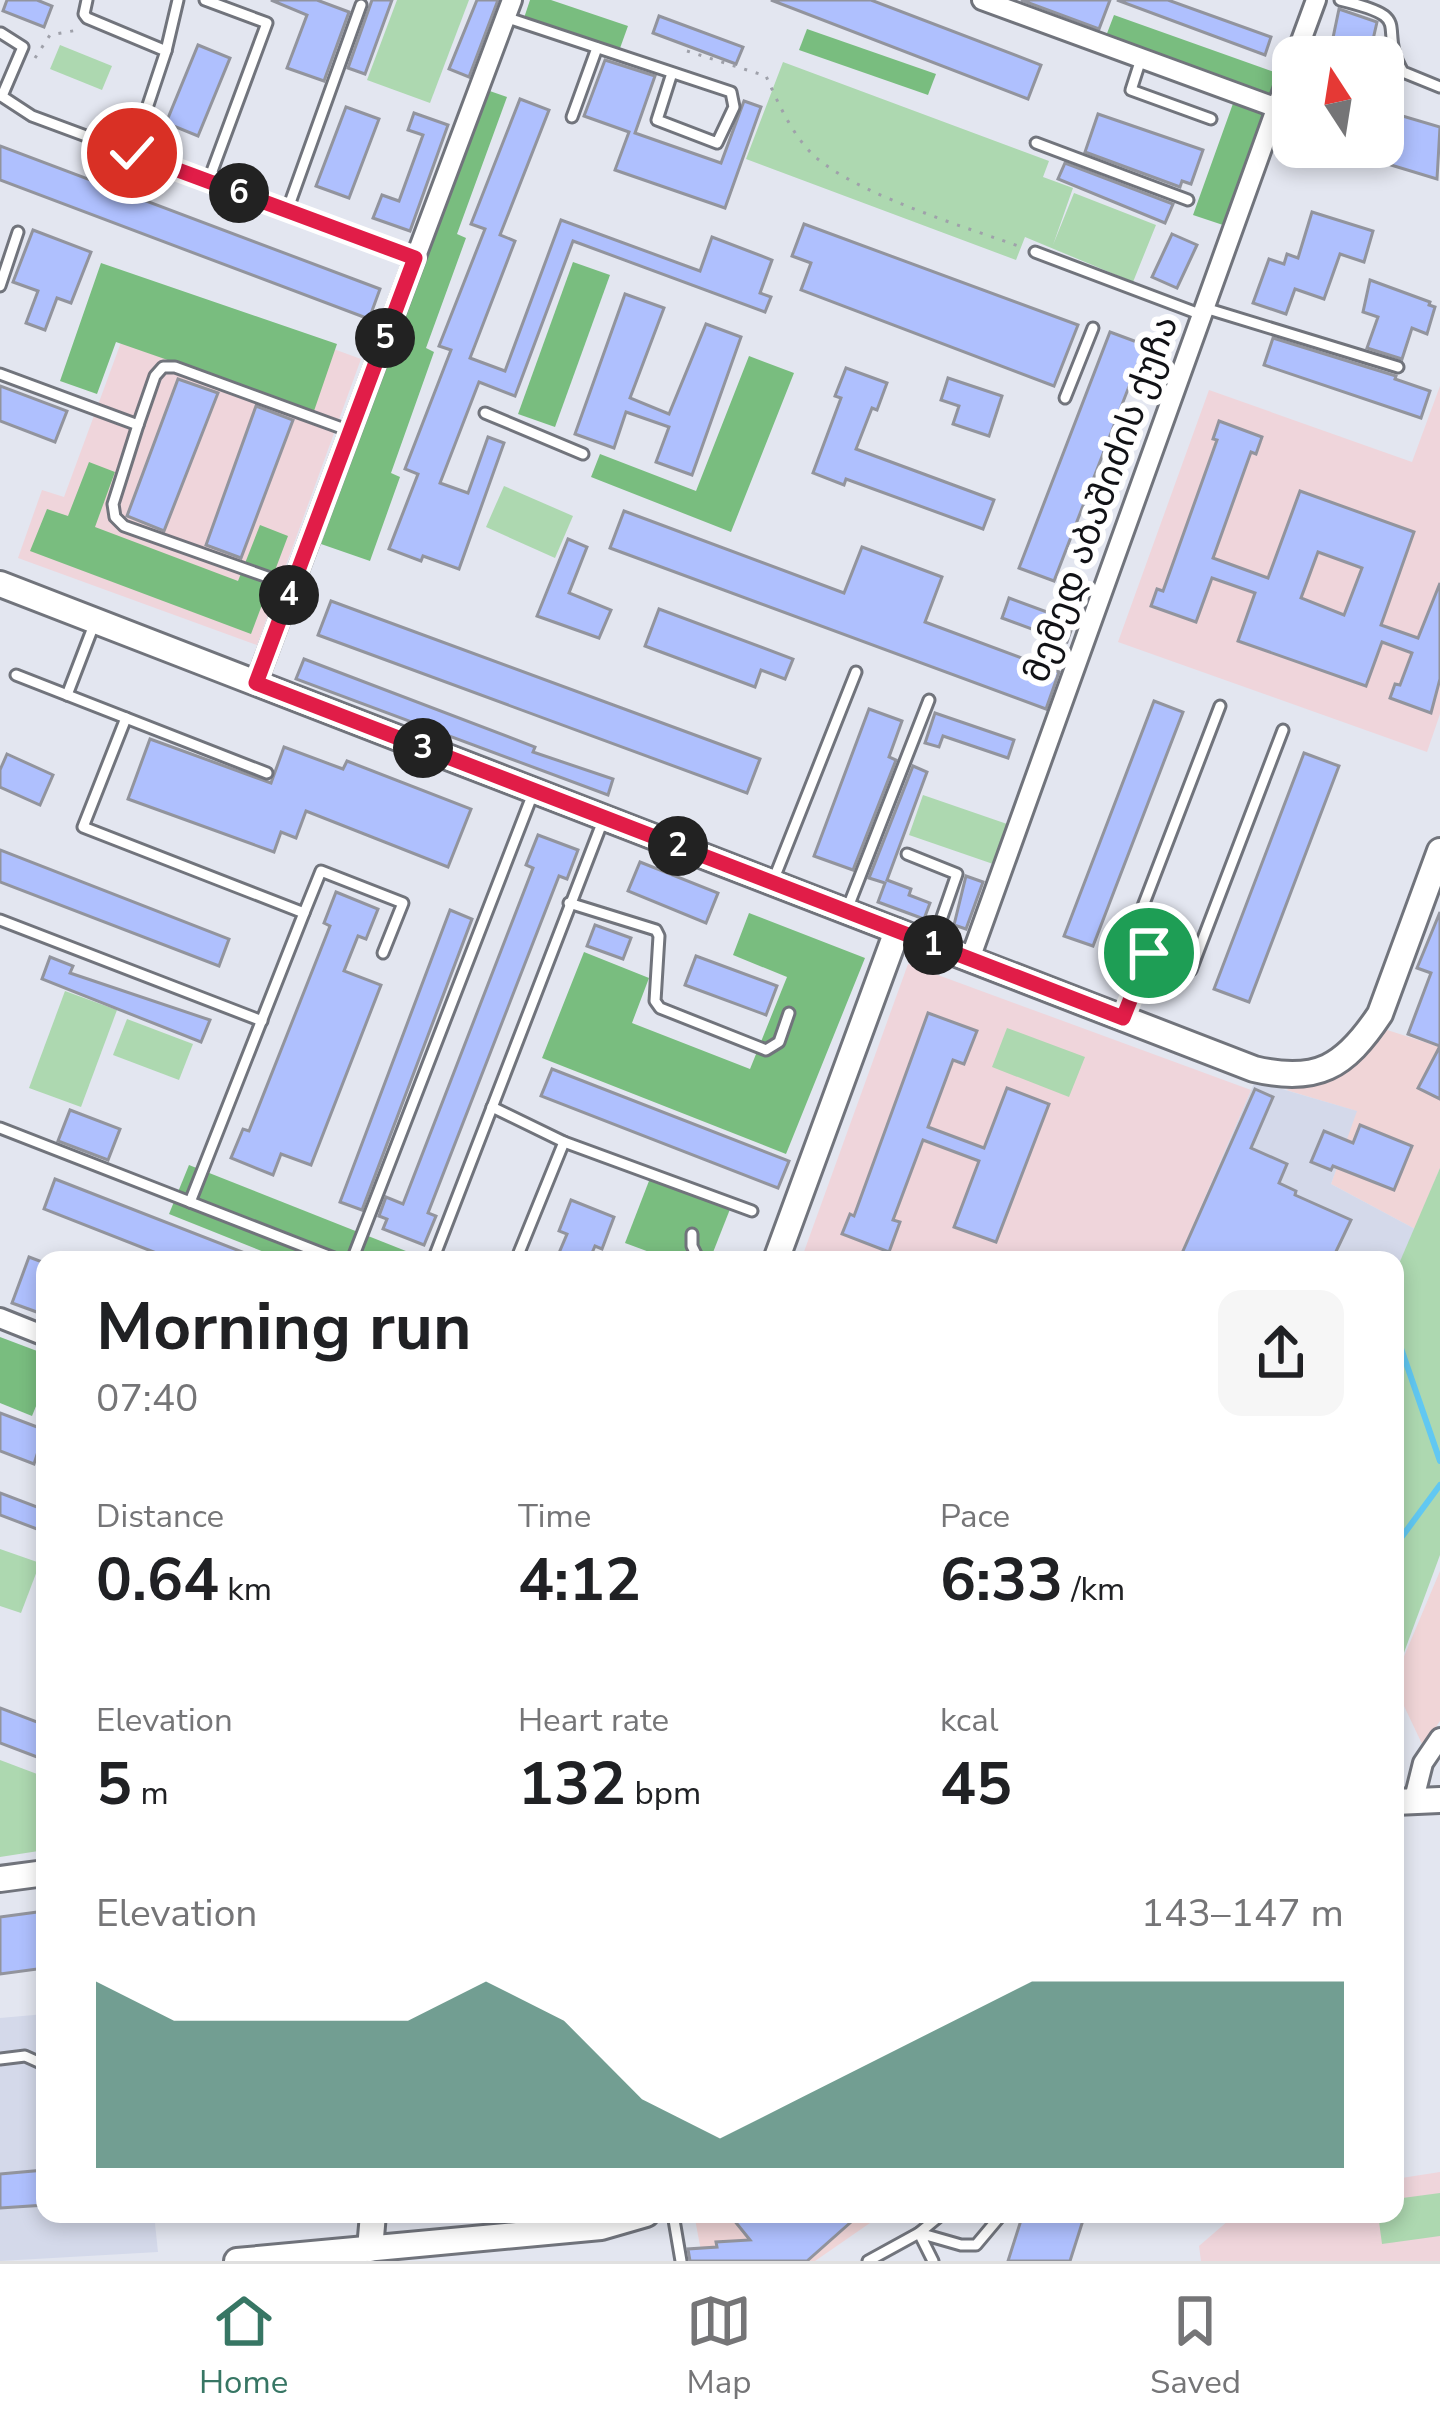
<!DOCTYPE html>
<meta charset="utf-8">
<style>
body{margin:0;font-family:"Nunito Sans","Noto Sans Georgian",sans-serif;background:#f6f6f6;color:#202124;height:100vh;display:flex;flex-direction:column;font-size:45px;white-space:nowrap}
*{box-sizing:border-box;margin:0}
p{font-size:39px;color:#757577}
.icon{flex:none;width:66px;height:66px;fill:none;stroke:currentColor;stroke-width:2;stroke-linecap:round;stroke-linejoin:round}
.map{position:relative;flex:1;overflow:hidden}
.drawer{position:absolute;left:36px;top:1251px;width:1368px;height:972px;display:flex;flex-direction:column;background:#fff;border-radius:24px;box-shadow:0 6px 18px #0003}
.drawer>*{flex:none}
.needle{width:78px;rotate:348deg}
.buttons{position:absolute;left:1272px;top:36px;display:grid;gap:24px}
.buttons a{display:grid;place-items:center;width:132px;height:132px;border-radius:24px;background:#fff;box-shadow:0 6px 18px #0003;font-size:60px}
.pin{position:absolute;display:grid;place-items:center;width:102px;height:102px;color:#fff;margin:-51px;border:6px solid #fff;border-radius:50%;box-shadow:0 3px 12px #0007}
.km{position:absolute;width:60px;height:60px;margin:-30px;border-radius:50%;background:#222;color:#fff;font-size:33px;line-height:60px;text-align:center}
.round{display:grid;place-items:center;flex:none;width:126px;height:126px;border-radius:24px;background:#f6f6f6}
.headline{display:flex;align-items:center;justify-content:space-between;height:204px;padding:0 60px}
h1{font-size:66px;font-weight:700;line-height:90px}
.metrics{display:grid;grid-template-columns:repeat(3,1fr);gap:18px;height:204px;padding:12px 60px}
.metrics div{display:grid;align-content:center}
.metrics b{font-size:60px;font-weight:700}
.metrics small{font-size:33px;font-weight:400}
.metrics p{font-size:33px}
.chart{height:336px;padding:24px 60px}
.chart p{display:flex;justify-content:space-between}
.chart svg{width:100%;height:216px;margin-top:12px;fill:#377664;opacity:.7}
.tab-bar{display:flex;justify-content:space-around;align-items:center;height:168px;border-top:3px solid #e0e0e0;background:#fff;font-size:33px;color:#757577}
.tab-bar a{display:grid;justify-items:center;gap:6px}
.tab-bar .active{color:#377664}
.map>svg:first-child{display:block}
.commercial{fill:#f0d5d7}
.built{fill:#d4d9ea}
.education{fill:#efd5db}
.green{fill:#add8b0}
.forest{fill:#79bd7f}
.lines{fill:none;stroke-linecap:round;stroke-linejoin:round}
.stream{stroke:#61c8f2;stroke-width:6}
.building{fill:#afc0fe;stroke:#92949d;stroke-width:3;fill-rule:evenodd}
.service-casing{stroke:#71747c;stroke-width:15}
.minor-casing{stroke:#71747c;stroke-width:24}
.tertiary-casing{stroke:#71747c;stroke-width:30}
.path{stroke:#9fa1aa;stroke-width:3;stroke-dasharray:3 9;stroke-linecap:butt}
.service{stroke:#fff;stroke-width:9}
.minor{stroke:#fff;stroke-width:18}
.tertiary{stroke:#fff;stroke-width:24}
.route-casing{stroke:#fff;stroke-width:24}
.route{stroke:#e11d48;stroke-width:15}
.labels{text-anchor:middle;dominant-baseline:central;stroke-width:12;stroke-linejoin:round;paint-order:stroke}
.street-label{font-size:36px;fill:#111216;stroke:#fff}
</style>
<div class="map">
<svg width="1440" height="2261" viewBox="0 0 1440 2261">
<rect width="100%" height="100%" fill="#e3e6f0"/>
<g class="commercial">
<path d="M1381 1028 1440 1047V1168L1415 1229 1331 1184 1356 1111 1286 1090 1338 1070Z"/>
<path d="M1440 1571V1721L1423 1746 1395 1687V1678Z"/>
<path d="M694 2214H883L815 2261H703Z"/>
</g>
<g class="built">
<path d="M1255 1081 1357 1111 1331 1184 1415 1229 1395 1273V1260H1178Z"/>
<path d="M45 2014V2214H154L158 2252 0 2261V2018Z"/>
</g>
<g class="education">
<path d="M144 280 361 359 257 645 18 558 42 490 64 497Z"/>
<path d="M1440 386V714L1427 752 1118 642 1209 390 1412 462Z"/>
<path d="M908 964 1251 1090 1178 1260H801Z"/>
<path d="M1440 2172V2261H1201L1199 2246 1236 2214H1395V2179Z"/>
</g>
<g class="green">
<path d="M397 0H469L430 103 367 80Z"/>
<path d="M60 45 112 66 102 90 50 69Z"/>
<path d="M783 62 1049 161 1043 177 1073 188 1053 245 1074 193 1156 225 1133 282 1025 237 1016 260 746 159Z"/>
<path d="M504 486 573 516 555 558 486 527Z"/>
<path d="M923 795 1010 825 996 865 909 835Z"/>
<path d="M65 991 117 1010 81 1107 29 1088Z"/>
<path d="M127 1019 193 1044 179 1080 113 1055Z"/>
<path d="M1007 1028 1085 1057 1069 1097 992 1067Z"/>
<path d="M1440 1168V1555L1395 1677V1273Z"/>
<path d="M0 1549 40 1563 21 1613 0 1606Z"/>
<path d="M0 1760 45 1777V1850L0 1857Z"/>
<path d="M1440 2193V2236L1382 2244 1378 2214H1395V2199Z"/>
</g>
<g class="forest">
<path d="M530 0H551L628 26 619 51 524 18Z"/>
<path d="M1114 15 1277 73 1223 225 1193 215 1240 84 1106 36Z"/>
<path d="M807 29 936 74 928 95 799 50Z"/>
<path d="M484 89 507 97 457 234 466 238 426 348 434 352 391 473 400 477 370 561 321 544Z"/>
<path d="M573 262 610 275 555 427 518 414Z"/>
<path d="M101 263 337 344 314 411 116 342 97 394 60 381Z"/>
<path d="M749 356 794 373 731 532 591 477 600 454 696 491Z"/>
<path d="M89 462 115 472 95 527 238 581 260 525 288 536 251 634 30 551 47 509 68 516Z"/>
<path d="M749 913 865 958 786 1154 542 1058 584 952 649 978 632 1023 750 1069 787 977 733 955Z"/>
<path d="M189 1165 416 1255 414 1260H284L169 1214Z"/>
<path d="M654 1168 734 1199 710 1260H671L625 1243Z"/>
<path d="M0 1337 45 1354V1384L32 1416 0 1403Z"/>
</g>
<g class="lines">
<g class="stream">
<path d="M1395 1331 1440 1461"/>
<path d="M1395 1546 1440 1485"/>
</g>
</g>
<g class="building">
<path d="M7 0H37L52 6 44 27 3 11Z"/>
<path d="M271 0H317L349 12 324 81 287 68 307 15Z"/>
<path d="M372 0H392L365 74 348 68Z"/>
<path d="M477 0H498L469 77 449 69Z"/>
<path d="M771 0H871L1041 65 1028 99Z"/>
<path d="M1021 0H1110L1099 29Z"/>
<path d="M1117 0H1168L1271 37 1265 55Z"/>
<path d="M1339 9 1377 22 1369 57H1329Z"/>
<path d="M659 16 743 47 736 64 653 33Z"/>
<path d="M198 45 230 58 198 136 166 123Z"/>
<path d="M605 60 655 76 635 133 721 163 744 101 761 107 725 208 615 170 629 132 584 116Z"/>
<path d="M520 99 549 110 500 235 515 241 470 358 505 371 561 220 700 271 712 237 772 260 760 293 771 297 765 312 573 241 515 396 479 382 440 483 468 493 488 437 504 443 459 569 423 556 421 561 389 549 418 474 405 469 451 350 439 346 485 229 471 224Z"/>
<path d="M1383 99 1402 104 1399 115 1440 127 1437 179 1381 162 1385 151Z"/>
<path d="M346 107 379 119 349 198 316 186Z"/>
<path d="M414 113 448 125 410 231 373 218 382 195 399 201 423 135 408 130Z"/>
<path d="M1098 114 1203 150 1191 184 1182 181 1180 187 1085 152Z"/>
<path d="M0 146 380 289 369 319 0 180Z"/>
<path d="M1065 163 1173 204 1165 223 1058 179Z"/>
<path d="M1312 212 1373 231 1364 262 1340 254 1324 299 1295 289 1286 314 1253 303 1269 259 1284 264 1287 254 1298 258Z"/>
<path d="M804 224 1078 325 1054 386 801 290 811 263 792 256Z"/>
<path d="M33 230 91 252 71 303 57 298 45 330 26 323 38 291 13 282Z"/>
<path d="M1172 234 1197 245 1177 288 1152 277Z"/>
<path d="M1370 280 1430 302 1429 305 1435 307 1427 334 1412 328 1402 359 1367 348 1378 317 1363 312Z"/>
<path d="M625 294 664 308 630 398 669 414 706 324 741 337 692 475 656 462 669 427 626 412 614 448 575 434Z"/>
<path d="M1110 332 1145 345 1054 581 1019 568Z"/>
<path d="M1273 338 1396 376 1395 379 1430 391 1421 418 1264 365Z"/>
<path d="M846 368 887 383 877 410 872 408 856 449 994 500 983 529 846 479 844 485 813 473 841 398 835 396Z"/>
<path d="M948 378 1002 396 989 436 953 424 959 406 941 400Z"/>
<path d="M178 379 218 393 164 531 127 516Z"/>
<path d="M0 386 67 411 55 442 0 421Z"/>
<path d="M256 406 293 420 241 558 206 545Z"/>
<path d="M1219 421 1262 437 1256 454 1251 452 1213 558 1268 578 1300 491 1414 532 1381 625 1418 638 1440 583V679L1431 713 1390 698 1395 684 1400 685 1412 653 1382 642 1366 686 1238 641 1255 593 1212 578 1196 622 1151 606 1157 589 1163 591 1217 440 1213 439ZM1318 552 1362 568 1344 615 1301 598Z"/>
<path d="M624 511 844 593 862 547 942 577 925 622 1059 672 1046 709 610 548Z"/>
<path d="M568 539 587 547 569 593 611 610 599 638 537 616Z"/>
<path d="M1009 598 1074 622 1067 642 1002 618Z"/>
<path d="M331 601 760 759 747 793 318 635Z"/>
<path d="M659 609 793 659 785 679 761 670 755 687 645 646Z"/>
<path d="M304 659 535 747 533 752 613 779 608 795 296 679Z"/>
<path d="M1154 701 1183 712 1093 946 1064 936Z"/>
<path d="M869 709 902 721 889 757 896 760 853 870 814 856Z"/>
<path d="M935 713 1014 740 1008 758 943 736 939 747 925 743Z"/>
<path d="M150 739 271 783 284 747 343 769 347 761 471 809 448 867 306 811 296 838 281 832 274 852 128 799Z"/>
<path d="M1304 753 1339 766 1249 1002 1214 989Z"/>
<path d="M7 754 53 775 40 805 0 787V770Z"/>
<path d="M913 766 927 772 887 880 911 889 909 895 930 903 924 919 878 902 885 883 869 878Z"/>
<path d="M538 835 578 850 567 879 559 876 428 1213 436 1216 424 1245 383 1229 387 1219 379 1216 386 1197 403 1204 533 868 526 865Z"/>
<path d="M0 850 229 939 219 966 0 882Z"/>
<path d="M640 862 718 893 706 923 628 891Z"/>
<path d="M966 876 983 882 966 929 954 925Z"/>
<path d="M336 892 378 909 366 939 358 936 344 971 381 985 311 1165 281 1154 273 1175 231 1158 243 1129 249 1131 330 926 324 923Z"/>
<path d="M450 910 472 919 362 1210 340 1202Z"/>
<path d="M1440 912V1099L1418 1088 1440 1046 1408 1034 1431 973 1417 968Z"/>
<path d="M595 925 631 938 623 959 587 946Z"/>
<path d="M696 956 777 986 766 1015 685 985Z"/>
<path d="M50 957 73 966 70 973 210 1020 201 1042 42 979Z"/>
<path d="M928 1013 977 1031 964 1064 953 1060 928 1127 984 1148 1007 1088 1049 1104 996 1242 954 1227 979 1161 923 1140 893 1220 900 1222 889 1252 842 1234 850 1214 854 1216Z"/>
<path d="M552 1069 789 1161 778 1188 541 1096Z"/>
<path d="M1255 1089 1273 1097 1251 1148 1287 1164 1279 1183 1296 1191 1295 1195 1351 1220 1332 1260H1179Z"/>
<path d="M70 1110 120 1129 108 1160 58 1141Z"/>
<path d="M1360 1125 1412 1146 1394 1190 1333 1166 1331 1170 1311 1162 1324 1131 1353 1143Z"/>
<path d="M55 1179 260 1259V1260H174L44 1209Z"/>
<path d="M571 1200 614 1217 602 1249 595 1246 589 1260H556L567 1234 559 1231Z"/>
<path d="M29 1257 45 1263V1315L12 1303Z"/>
<path d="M0 1413 45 1430 34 1464 0 1451Z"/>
<path d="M0 1493 45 1510V1532L0 1515Z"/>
<path d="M0 1708 45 1725V1760L0 1743Z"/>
<path d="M45 1911V1968L0 1974V1917Z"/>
<path d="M45 2170V2205L0 2208V2174Z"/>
<path d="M729 2214H860L807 2261H690L688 2249 717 2247 716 2242 750 2240Z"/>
<path d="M1023 2214H1085L1070 2261H1008Z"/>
</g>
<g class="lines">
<g class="service-casing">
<g id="service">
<path d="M87 0 84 14 87 18 166 51 132 153"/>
<path d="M205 0 267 23 208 182"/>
<path d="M1340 0C1419 19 1375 24 1403 72L1440 87"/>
<path d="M505 17 731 92 734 107 717 143 657 120 672 73"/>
<path d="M1 33 23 47 2 96"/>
<path d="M166 51 178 0"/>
<path d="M1141 59 1131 90 1211 119"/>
<path d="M0 95 32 116 415 258"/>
<path d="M572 117 597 48"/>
<path d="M1036 143 1188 200"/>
<path d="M287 211 361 5"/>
<path d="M1035 252 1202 315"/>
<path d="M0 286 18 232"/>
<path d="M1205 308 1398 367"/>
<path d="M0 374 138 425 155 376 163 367H175L350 431"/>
<path d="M1065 398 1093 328"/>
<path d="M485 413 583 454"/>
<path d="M138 425 113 504 115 517 124 526 293 586"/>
<path d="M16 675 126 718 83 827 304 913 190 1202"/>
<path d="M67 695 95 622"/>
<path d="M126 718 267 773"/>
<path d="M907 854 957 874 934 940"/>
<path d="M773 881 856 672"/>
<path d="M569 903 656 930 659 936 655 1001 660 1008 766 1050 779 1042 789 1013"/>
<path d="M848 907 929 700"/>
<path d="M304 913 321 871 403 903 383 953"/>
<path d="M0 920 262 1021"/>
<path d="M1149 953 1191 970 1283 730"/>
<path d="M1123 1018 1149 953 1128 945 1220 706"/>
<path d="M492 1107 564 1142 516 1260"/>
<path d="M0 1128 339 1260"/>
<path d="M564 1142 752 1211"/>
<path d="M692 1234V1246L699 1260"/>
<path d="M352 1260 532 796"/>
<path d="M433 1260 604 818"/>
<path d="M0 2059 25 2056 45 2065"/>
<path d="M673 2214 681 2261"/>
<path d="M868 2261 919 2233 942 2214"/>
<path d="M933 2261 919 2233 961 2245H976L1002 2214"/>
</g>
</g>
<g class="minor-casing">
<g id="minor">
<path d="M982 0 1277 108"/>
<path d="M1295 57 1316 0"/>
<path d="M256 683 512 0"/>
<path d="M970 959 1293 62"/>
<path d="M0 1318 45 1336"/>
<path d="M1414 1799 1423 1763 1440 1738"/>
</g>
</g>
<g class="tertiary-casing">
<g id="tertiary">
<path d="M0 584 1254 1069C1317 1084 1345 1067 1380 1014L1440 851"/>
<path d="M776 1260 897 931"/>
<path d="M1395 1802 1440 1800"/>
<path d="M0 1879 45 1873"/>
<path d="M370 2249 373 2214"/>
<path d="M237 2261 601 2227 646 2214"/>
</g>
</g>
<g class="path">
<path d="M687 51 766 76C779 105 796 144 823 163 869 198 968 228 1024 248"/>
<path d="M35 58 50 35 78 30"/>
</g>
<use href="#service" class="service"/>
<use href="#minor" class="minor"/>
<use href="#tertiary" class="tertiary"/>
</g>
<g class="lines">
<g class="route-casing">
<path id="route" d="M132 153 415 258 256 683 1123 1018 1149 953"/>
</g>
<use href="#route" class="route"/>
</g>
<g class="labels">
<g class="street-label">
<text transform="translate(1101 499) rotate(-70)">მემედ აბაშიძის ქუჩა</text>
</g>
</g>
</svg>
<div class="buttons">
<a><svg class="needle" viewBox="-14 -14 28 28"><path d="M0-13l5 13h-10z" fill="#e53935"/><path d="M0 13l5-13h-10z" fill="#757577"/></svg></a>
</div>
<div class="pin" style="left:1149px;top:953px;background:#1e9e55"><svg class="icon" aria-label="arrive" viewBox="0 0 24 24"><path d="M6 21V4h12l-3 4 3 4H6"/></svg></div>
<div class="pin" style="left:132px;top:153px;background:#d93025"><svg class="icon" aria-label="check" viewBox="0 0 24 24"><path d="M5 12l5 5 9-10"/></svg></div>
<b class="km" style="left:933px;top:945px">1</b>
<b class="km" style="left:678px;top:846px">2</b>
<b class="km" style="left:423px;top:748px">3</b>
<b class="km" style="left:289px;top:595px">4</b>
<b class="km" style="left:385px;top:338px">5</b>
<b class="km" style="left:239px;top:193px">6</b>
<section class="drawer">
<div class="headline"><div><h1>Morning run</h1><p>07:40</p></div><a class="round"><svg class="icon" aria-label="share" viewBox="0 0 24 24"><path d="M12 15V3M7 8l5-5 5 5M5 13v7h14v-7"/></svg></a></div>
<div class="metrics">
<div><p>Distance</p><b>0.64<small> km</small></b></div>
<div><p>Time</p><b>4:12</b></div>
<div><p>Pace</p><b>6:33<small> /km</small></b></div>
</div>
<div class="metrics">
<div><p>Elevation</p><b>5<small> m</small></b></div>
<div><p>Heart rate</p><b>132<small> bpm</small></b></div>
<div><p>kcal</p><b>45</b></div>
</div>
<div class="chart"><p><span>Elevation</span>143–147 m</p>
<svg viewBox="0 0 160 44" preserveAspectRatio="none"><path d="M0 44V6L10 14L20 14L30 14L40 14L50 6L60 14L70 30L80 38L90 30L100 22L110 14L120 6L130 6L140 6L150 6L160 6V44z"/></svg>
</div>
</section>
</div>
<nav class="tab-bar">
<a class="active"><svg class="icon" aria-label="home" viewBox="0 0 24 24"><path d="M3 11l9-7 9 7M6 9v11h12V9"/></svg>Home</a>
<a><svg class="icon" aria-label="map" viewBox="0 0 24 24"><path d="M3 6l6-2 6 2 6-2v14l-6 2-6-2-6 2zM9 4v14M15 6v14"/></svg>Map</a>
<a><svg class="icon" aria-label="saved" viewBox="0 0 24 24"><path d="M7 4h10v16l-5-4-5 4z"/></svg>Saved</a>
</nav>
